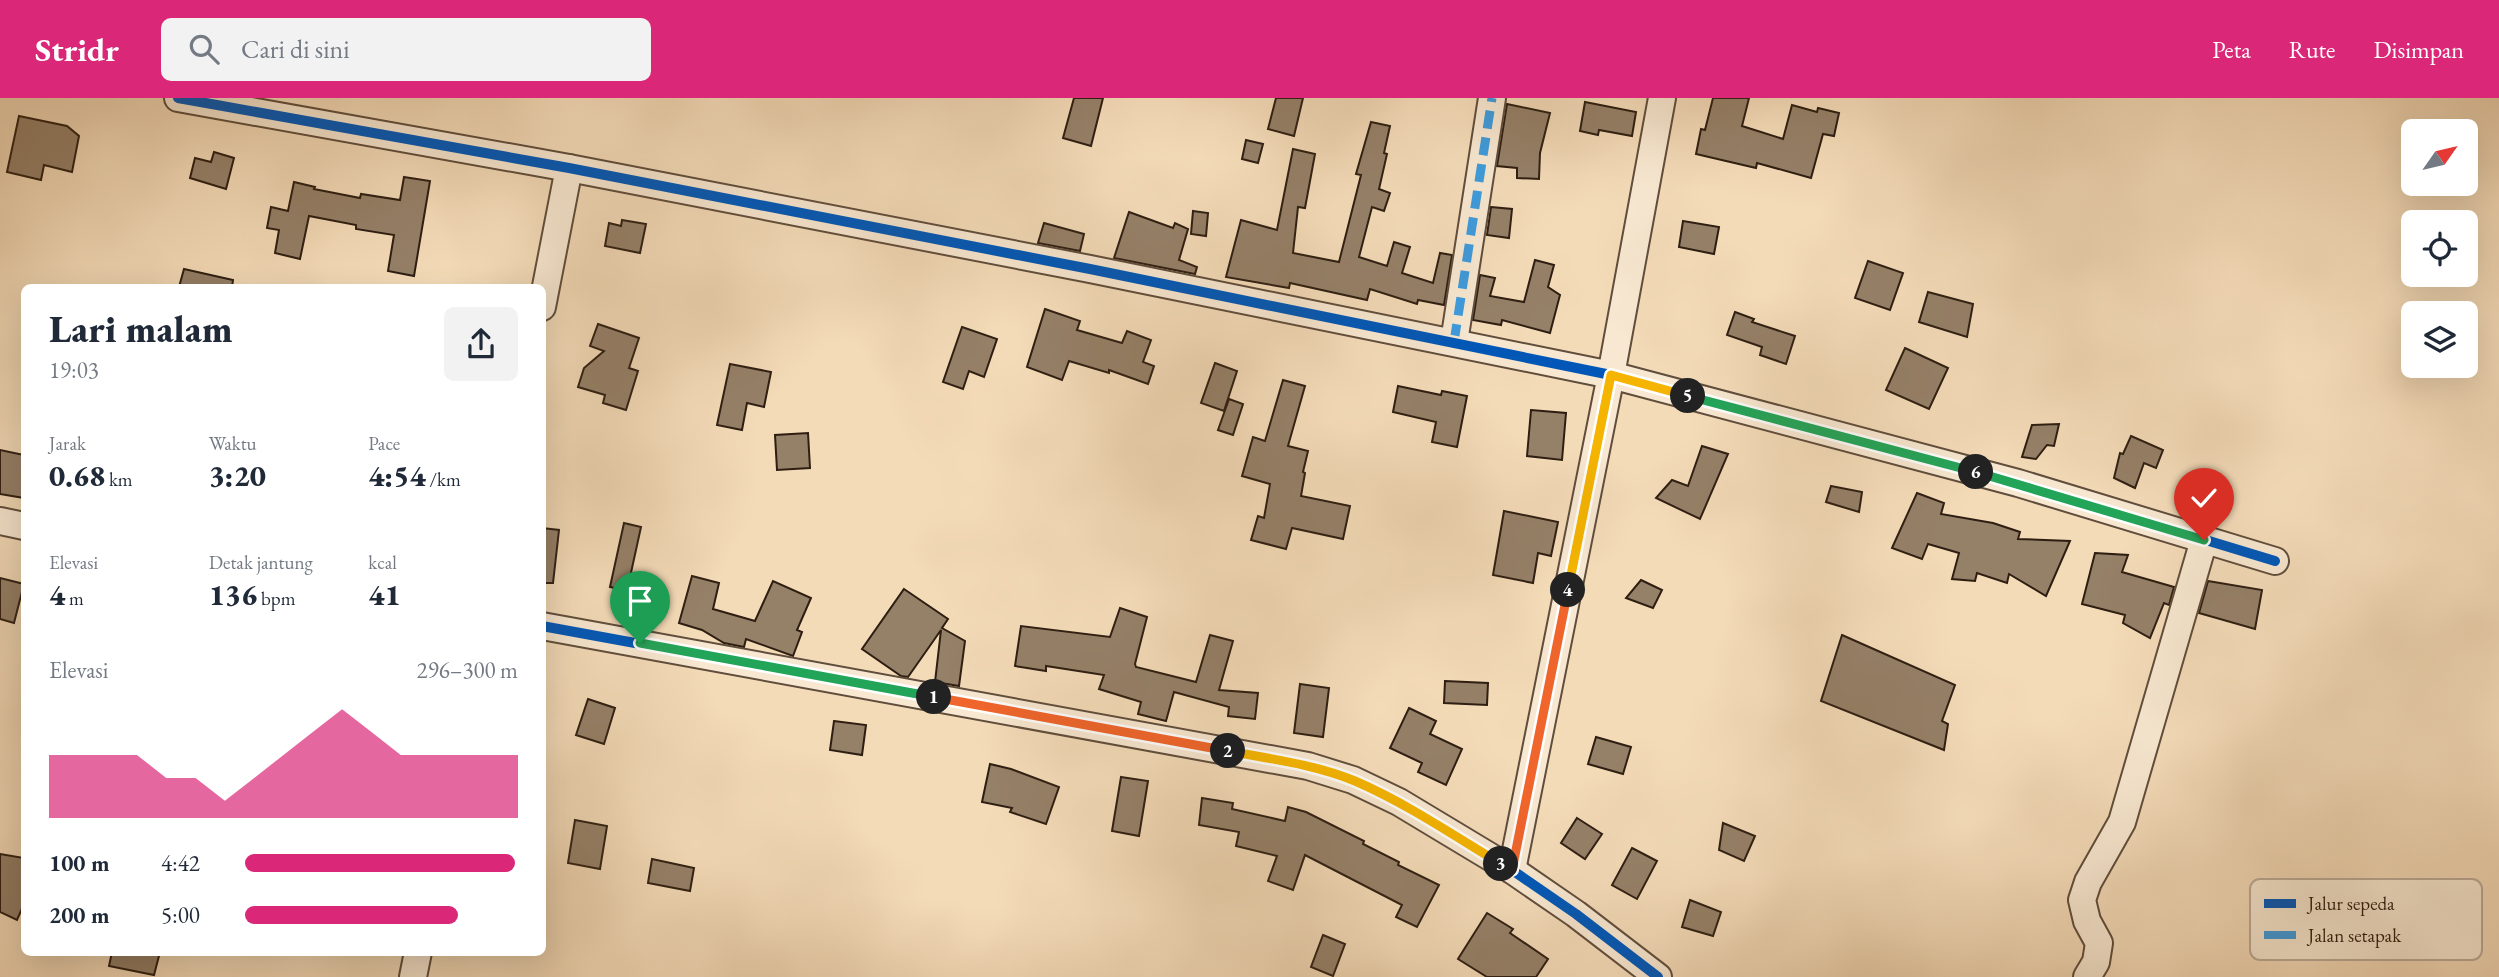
<!DOCTYPE html>
<html lang="id">
<meta charset="utf-8">
<style>
body{margin:0;font-family:"EB Garamond",serif;background:#f2f2f3;color:#1f2937;height:100vh;display:flex;flex-direction:column;font-size:26px;white-space:nowrap}
*{box-sizing:border-box;margin:0}
p{font-size:23px;color:#747a83}
.icon{flex:none;width:38px;height:38px;fill:none;stroke:currentColor;stroke-width:2;stroke-linecap:round;stroke-linejoin:round}
.map{position:relative;flex:1;overflow:hidden}
.details{position:absolute;left:21px;top:186px;width:525px;height:672px;display:flex;flex-direction:column;background:#fff;border-radius:10px;box-shadow:0 7px 28px #0002}
.details>*{flex:none}
.needle{width:46px;rotate:56deg}
.controls{position:absolute;left:2401px;top:21px;display:grid;gap:14px}
.controls a{display:grid;place-items:center;width:77px;height:77px;border-radius:10px;background:#fff;box-shadow:0 7px 28px #0002;font-size:35px}
.pin{position:absolute;display:grid;place-items:center;width:60px;height:60px;color:#fff;margin:-72px -30px;border-radius:50% 50% 50% 0;rotate:-45deg;box-shadow:0 0 7px #0007}
.pin .icon{rotate:45deg}
.km{position:absolute;width:35px;height:35px;margin:-18px;border-radius:50%;background:#222;color:#fff;font-size:19px;line-height:35px;text-align:center}
.round{display:grid;place-items:center;flex:none;width:74px;height:74px;border-radius:10px;background:#f2f2f3}
.head{display:flex;align-items:center;justify-content:space-between;height:119px;padding:0 28px}
h1{font-size:38px;font-weight:800;line-height:52px}
.stats{display:grid;grid-template-columns:repeat(3,1fr);gap:10px;height:119px;padding:7px 28px}
.stats div{display:grid;align-content:center}
.stats b{font-size:30px;font-weight:800}
.stats small{font-size:19px;font-weight:400}
.stats p{font-size:19px}
.chart{height:196px;padding:14px 28px}
.chart p{display:flex;justify-content:space-between}
.chart svg{width:100%;height:126px;margin-top:7px;fill:#db2777;opacity:.7}
ul{padding:0 28px;list-style:none;font-size:23px}
li{display:grid;grid-template-columns:112px 84px 1fr;align-items:center;height:52px}
li i{height:18px;border-radius:9px;background:#db2777}
header{display:flex;align-items:center;gap:42px;box-sizing:border-box;height:98px;padding:0 35px;background:#db2777;color:#fff}
header strong{font-size:33px}
nav{display:flex;gap:38px;margin-inline-start:auto;font-size:24px}
.search{width:490px;height:63px;background:#f2f2f3;display:flex;align-items:center;gap:18px;box-sizing:border-box;padding:0 24px;border-radius:10px;color:#747a83;font-size:26px}
.map>svg:first-child{display:block}
.building{fill:#958068;stroke:#2e1e12;stroke-width:2}
.lines{fill:none;stroke-linecap:round;stroke-linejoin:round}
.minor-casing{stroke:#604d3c;stroke-width:30}
.minor{stroke:#f8e8d1;stroke-width:26}
.quiet{stroke:#3d9bde;stroke-width:9;stroke-dasharray:18 9;stroke-linecap:butt}
.cycleway-casing{stroke:#f8e8d1;stroke-width:15}
.cycleway{stroke:#0057b8;stroke-width:10}
.split-1-casing{stroke:#fff;stroke-width:14}
.split-2-casing{stroke:#fff;stroke-width:14}
.split-3-casing{stroke:#fff;stroke-width:14}
.split-4-casing{stroke:#fff;stroke-width:14}
.split-5-casing{stroke:#fff;stroke-width:14}
.split-6-casing{stroke:#fff;stroke-width:14}
.split-7-casing{stroke:#fff;stroke-width:14}
.split-1{stroke:#22a559;stroke-width:9}
.split-2{stroke:#f0652b;stroke-width:9}
.split-3{stroke:#f5b400;stroke-width:9}
.split-4{stroke:#f0652b;stroke-width:9}
.split-5{stroke:#f5b400;stroke-width:9}
.split-6{stroke:#22a559;stroke-width:9}
.split-7{stroke:#22a559;stroke-width:9}
.key{fill:#f8e8d1;stroke:#bbab98;stroke-width:2}
.key-label{font-size:19px;fill:#2e1e12}
</style>
<header>
<strong>Stridr</strong>
<div class="search"><svg class="icon" aria-label="search" viewBox="0 0 24 24"><circle cx="10" cy="10" r="6"/><path d="M15 15l6 6"/></svg>Cari di sini</div>
<nav><a>Peta</a><a>Rute</a><a>Disimpan</a></nav>
</header>
<div class="map">
<svg width="2499" height="879" viewBox="0 0 2499 879">
<rect width="100%" height="100%" fill="#f4dbb8"/>
<filter id="stains"><feTurbulence type="fractalNoise" baseFrequency=".00286" numOctaves="4"/><feColorMatrix values="0 0 0 0 .2 0 0 0 0 .09 0 0 0 0 .02 0 0 0 .5 -.17"/></filter>
<radialGradient id="worn" r=".72"><stop offset=".6" stop-color="#630" stop-opacity="0"/><stop offset="1" stop-color="#630" stop-opacity=".3"/></radialGradient>
<g class="building">
<path d="M1074 0H1103L1091 48 1063 40Z"/>
<path d="M1276 0H1303L1294 38 1268 31Z"/>
<path d="M1713 0H1749L1742 28 1783 41 1792 7 1817 14 1818 10 1839 15 1834 38 1823 36 1811 80 1757 65 1756 70 1696 56 1701 31 1705 32Z"/>
<path d="M1585 4 1636 14 1632 38 1599 32 1598 37 1580 33Z"/>
<path d="M1507 6 1550 15 1540 55 1539 81 1517 80V70L1497 68Z"/>
<path d="M19 18 67 28 79 38 72 74 44 67 41 82 7 74Z"/>
<path d="M1371 24 1390 28 1384 55 1387 56 1379 91 1390 95 1384 113 1372 109 1359 159 1387 168 1394 144 1410 149 1402 175 1433 185 1440 155 1452 157 1444 207 1418 202 1417 206 1370 191 1367 202 1290 185 1289 190 1226 179 1241 122 1277 132 1293 51 1315 56 1305 110 1298 109 1293 155 1339 164 1361 77 1356 76Z"/>
<path d="M1246 42 1263 46 1258 65 1242 61Z"/>
<path d="M214 54 234 60 226 91 190 80 195 60 211 64Z"/>
<path d="M404 79 430 83 414 178 388 173 394 137 356 131V127L309 118 300 161 275 155 279 132 267 130 271 109 288 113 294 84 315 89 314 91 360 100 361 96 400 102Z"/>
<path d="M1491 109 1512 111 1509 140 1487 137Z"/>
<path d="M1193 113 1208 115 1206 138 1191 136Z"/>
<path d="M1129 114 1173 130 1175 125 1188 131 1179 162 1197 169 1195 176 1114 160Z"/>
<path d="M622 122 646 126 640 155 605 148 609 125 621 128Z"/>
<path d="M1683 123 1719 129 1714 156 1679 149Z"/>
<path d="M1044 125 1084 136 1080 153 1038 145Z"/>
<path d="M1535 162 1554 167 1548 189 1560 197 1550 235 1502 222 1501 227 1473 222 1480 177 1495 180 1490 198 1524 204Z"/>
<path d="M1868 163 1903 175 1890 212 1855 200Z"/>
<path d="M184 171 233 182 232 189H179Z"/>
<path d="M1928 194 1973 206 1967 239 1919 224Z"/>
<path d="M1045 211 1080 223 1077 232 1122 245 1127 233 1151 242 1143 264 1154 268 1148 286 1109 272V275L1069 263 1062 282 1027 269Z"/>
<path d="M1735 214 1754 221 1752 224 1795 238 1786 266 1760 257 1762 249 1727 237Z"/>
<path d="M598 226 639 240 629 270 638 273 626 312 603 305 605 297 578 289 584 270 604 253 590 248Z"/>
<path d="M962 229 997 241 984 279 969 273 963 291 943 284Z"/>
<path d="M1905 250 1948 270 1929 311 1886 292Z"/>
<path d="M1215 265 1237 273 1224 313 1201 305Z"/>
<path d="M730 266 771 274 764 309 747 305 742 332 717 327Z"/>
<path d="M1283 282 1305 288 1288 348 1308 353 1303 374 1305 375 1301 398 1350 408 1343 441 1292 430 1286 451 1251 442 1258 418 1264 420 1270 386 1242 378 1253 339 1265 343Z"/>
<path d="M1398 288 1441 297 1442 293 1467 298 1457 349 1432 344 1436 324 1393 314Z"/>
<path d="M1229 301 1243 306 1233 337 1218 332Z"/>
<path d="M1531 312 1566 315 1562 362 1527 358Z"/>
<path d="M2059 326 2054 348 2047 347 2036 361 2022 359 2032 327Z"/>
<path d="M808 335 810 370 777 372 775 337Z"/>
<path d="M2131 338 2163 352 2156 370 2144 365 2135 390 2114 380 2120 355 2123 356Z"/>
<path d="M1702 348 1728 356 1700 421 1656 400 1672 382 1688 388Z"/>
<path d="M0 352 24 357V400L0 396Z"/>
<path d="M1831 388 1862 394 1859 414 1826 404Z"/>
<path d="M1917 395 1944 405 1941 416 1993 425 2020 434 2018 441 2070 443 2046 498 2009 476 2007 485 1977 475 1975 483 1952 481 1959 455 1928 446 1922 461 1892 450Z"/>
<path d="M1504 413 1558 424 1551 458 1538 455 1533 485 1493 477Z"/>
<path d="M624 425 641 429 627 493 610 489Z"/>
<path d="M542 430 559 432 553 485H542Z"/>
<path d="M2095 455 2128 457 2122 474 2174 489 2169 507 2164 505 2150 540 2123 525 2125 517 2082 506Z"/>
<path d="M692 478 719 485 713 511 755 523 773 483 811 500 797 532 802 534 793 558 746 541 744 549 724 545 702 532 679 525Z"/>
<path d="M0 480 24 486 14 525 0 521Z"/>
<path d="M1641 482 1662 492 1653 510 1626 500Z"/>
<path d="M2208 483 2262 492 2255 531 2199 515Z"/>
<path d="M904 491 948 521 942 530 965 543 959 588 935 584 941 532 908 579 901 578 862 551Z"/>
<path d="M1120 510 1147 519 1135 566 1136 569 1196 584 1210 537 1233 543 1219 592 1258 595 1255 621 1228 618 1229 609 1174 594 1166 623 1138 616 1141 604 1099 591 1104 577 1046 568V573L1015 568 1021 528 1110 539Z"/>
<path d="M1842 537 1955 587 1942 623 1948 626 1944 652 1821 603Z"/>
<path d="M1445 583 1488 585 1487 607 1444 605Z"/>
<path d="M1300 586 1329 590 1323 639 1294 635Z"/>
<path d="M588 601 615 610 604 646 576 637Z"/>
<path d="M1409 610 1436 623 1430 636 1462 651 1446 687 1418 674 1422 665 1390 650Z"/>
<path d="M834 623 866 627 862 657 830 652Z"/>
<path d="M1596 639 1631 649 1623 676 1588 666Z"/>
<path d="M990 666 1011 671 1059 689 1046 726 1010 714 1012 710 982 704Z"/>
<path d="M1121 679 1148 683 1139 738 1112 733Z"/>
<path d="M1202 700 1233 705 1232 711 1285 723 1288 709 1306 714 1364 743 1363 746 1399 764 1398 767 1439 787 1417 829 1396 819 1402 807 1305 757 1293 792 1268 783 1277 758 1236 748 1239 734 1199 727Z"/>
<path d="M1577 720 1602 736 1585 761 1561 745Z"/>
<path d="M575 722 607 728 600 771 568 765Z"/>
<path d="M1723 725 1755 738 1744 763 1719 752Z"/>
<path d="M1632 750 1657 763 1637 801 1612 787Z"/>
<path d="M0 756 24 760V806L17 822 0 814Z"/>
<path d="M652 761 694 770 690 793 648 785Z"/>
<path d="M1690 802 1721 814 1713 838 1682 829Z"/>
<path d="M1487 815 1513 831 1510 835 1548 861 1536 879H1487L1458 861Z"/>
<path d="M1323 837 1345 846 1333 878 1311 869Z"/>
<path d="M112 854H160L154 877 109 868Z"/>
</g>
<g class="lines">
<g class="minor-casing">
<g id="minor">
<path d="M178 0 569 70 1090 171 1611 277 2018 385 2275 463"/>
<path d="M542 209 569 70"/>
<path d="M1454 244 1492 0"/>
<path d="M0 423 24 428"/>
<path d="M542 528 1308 668 1353 682 1399 704 1512 772 1576 816 1658 879"/>
<path d="M1512 772 1611 277 1662 0"/>
<path d="M413 879 418 854"/>
<path d="M2087 879 2096 864 2099 845 2087 823 2082 802 2088 784 2122 724 2204 442"/>
</g>
</g>
<use href="#minor" class="minor"/>
<path class="quiet" d="M1454 244 1492 0"/>
<g class="cycleway-casing">
<g id="cycleway">
<path d="M178 0 569 70 1090 171 1611 277 2018 385 2275 463"/>
<path d="M542 528 1308 668 1353 682 1399 704 1512 772 1576 816 1658 879"/>
</g>
</g>
<use href="#cycleway" class="cycleway"/>
</g>
<g class="lines">
<g class="split-1-casing">
<path id="split-1" d="M640 545 934 599"/>
</g>
<g class="split-2-casing">
<path id="split-2" d="M934 599 1228 653"/>
</g>
<g class="split-3-casing">
<path id="split-3" d="M1228 653C1270 661 1314 666 1355 683 1406 705 1453 737 1501 766"/>
</g>
<g class="split-4-casing">
<path id="split-4" d="M1501 766 1512 772 1568 492"/>
</g>
<g class="split-5-casing">
<path id="split-5" d="M1568 492 1611 277 1688 298"/>
</g>
<g class="split-6-casing">
<path id="split-6" d="M1688 298 1976 374"/>
</g>
<g class="split-7-casing">
<path id="split-7" d="M1976 374 2204 442"/>
</g>
<use href="#split-1" class="split-1"/>
<use href="#split-2" class="split-2"/>
<use href="#split-3" class="split-3"/>
<use href="#split-4" class="split-4"/>
<use href="#split-5" class="split-5"/>
<use href="#split-6" class="split-6"/>
<use href="#split-7" class="split-7"/>
</g>
<rect x="2250" y="781" width="232" height="81" rx="10" class="key"/>
<rect x="2264" y="801" width="32" height="9" fill="#0057b8"/>
<rect x="2264" y="833" width="32" height="8" fill="#3d9bde"/>
<g class="key-label">
<text x="2308" y="812">Jalur sepeda</text>
<text x="2308" y="844">Jalan setapak</text>
</g>
<rect width="100%" height="100%" filter="url(#stains)"/>
<rect width="100%" height="100%" fill="url(#worn)"/>
</svg>
<div class="controls">
<a><svg class="needle" viewBox="-14 -14 28 28"><path d="M0-13l5 13h-10z" fill="#e53935"/><path d="M0 13l5-13h-10z" fill="#747a83"/></svg></a>
<a><svg class="icon" aria-label="locate" viewBox="0 0 24 24"><circle cx="12" cy="12" r="6"/><path d="M12 2v4M12 18v4M2 12h4M18 12h4"/></svg></a>
<a><svg class="icon" aria-label="layers" viewBox="0 0 24 24"><path d="M12 4l9 5-9 5-9-5zM3 14l9 5 9-5"/></svg></a>
</div>
<div class="pin" style="left:640px;top:545px;background:#1e9e55"><svg class="icon" aria-label="arrive" viewBox="0 0 24 24"><path d="M6 21V4h12l-3 4 3 4H6"/></svg></div>
<div class="pin" style="left:2204px;top:442px;background:#d93025"><svg class="icon" aria-label="check" viewBox="0 0 24 24"><path d="M5 12l5 5 9-10"/></svg></div>
<b class="km" style="left:934px;top:599px">1</b>
<b class="km" style="left:1228px;top:653px">2</b>
<b class="km" style="left:1501px;top:766px">3</b>
<b class="km" style="left:1568px;top:492px">4</b>
<b class="km" style="left:1688px;top:298px">5</b>
<b class="km" style="left:1976px;top:374px">6</b>
<section class="details">
<div class="head"><div><h1>Lari malam</h1><p>19:03</p></div><a class="round"><svg class="icon" aria-label="share" viewBox="0 0 24 24"><path d="M12 15V3M7 8l5-5 5 5M5 13v7h14v-7"/></svg></a></div>
<div class="stats">
<div><p>Jarak</p><b>0.68<small> km</small></b></div>
<div><p>Waktu</p><b>3:20</b></div>
<div><p>Pace</p><b>4:54<small> /km</small></b></div>
</div>
<div class="stats">
<div><p>Elevasi</p><b>4<small> m</small></b></div>
<div><p>Detak jantung</p><b>136<small> bpm</small></b></div>
<div><p>kcal</p><b>41</b></div>
</div>
<div class="chart"><p><span>Elevasi</span>296–300 m</p>
<svg viewBox="0 0 160 44" preserveAspectRatio="none"><path d="M0 44V22L10 22L20 22L30 22L40 30L50 30L60 38L70 30L80 22L90 14L100 6L110 14L120 22L130 22L140 22L150 22L160 22V44z"/></svg>
</div>
<ul>
<li><b>100 m</b>4:42<i style="width:99%"></i></li>
<li><b>200 m</b>5:00<i style="width:78%"></i></li>
</ul>
</section>
</div>
